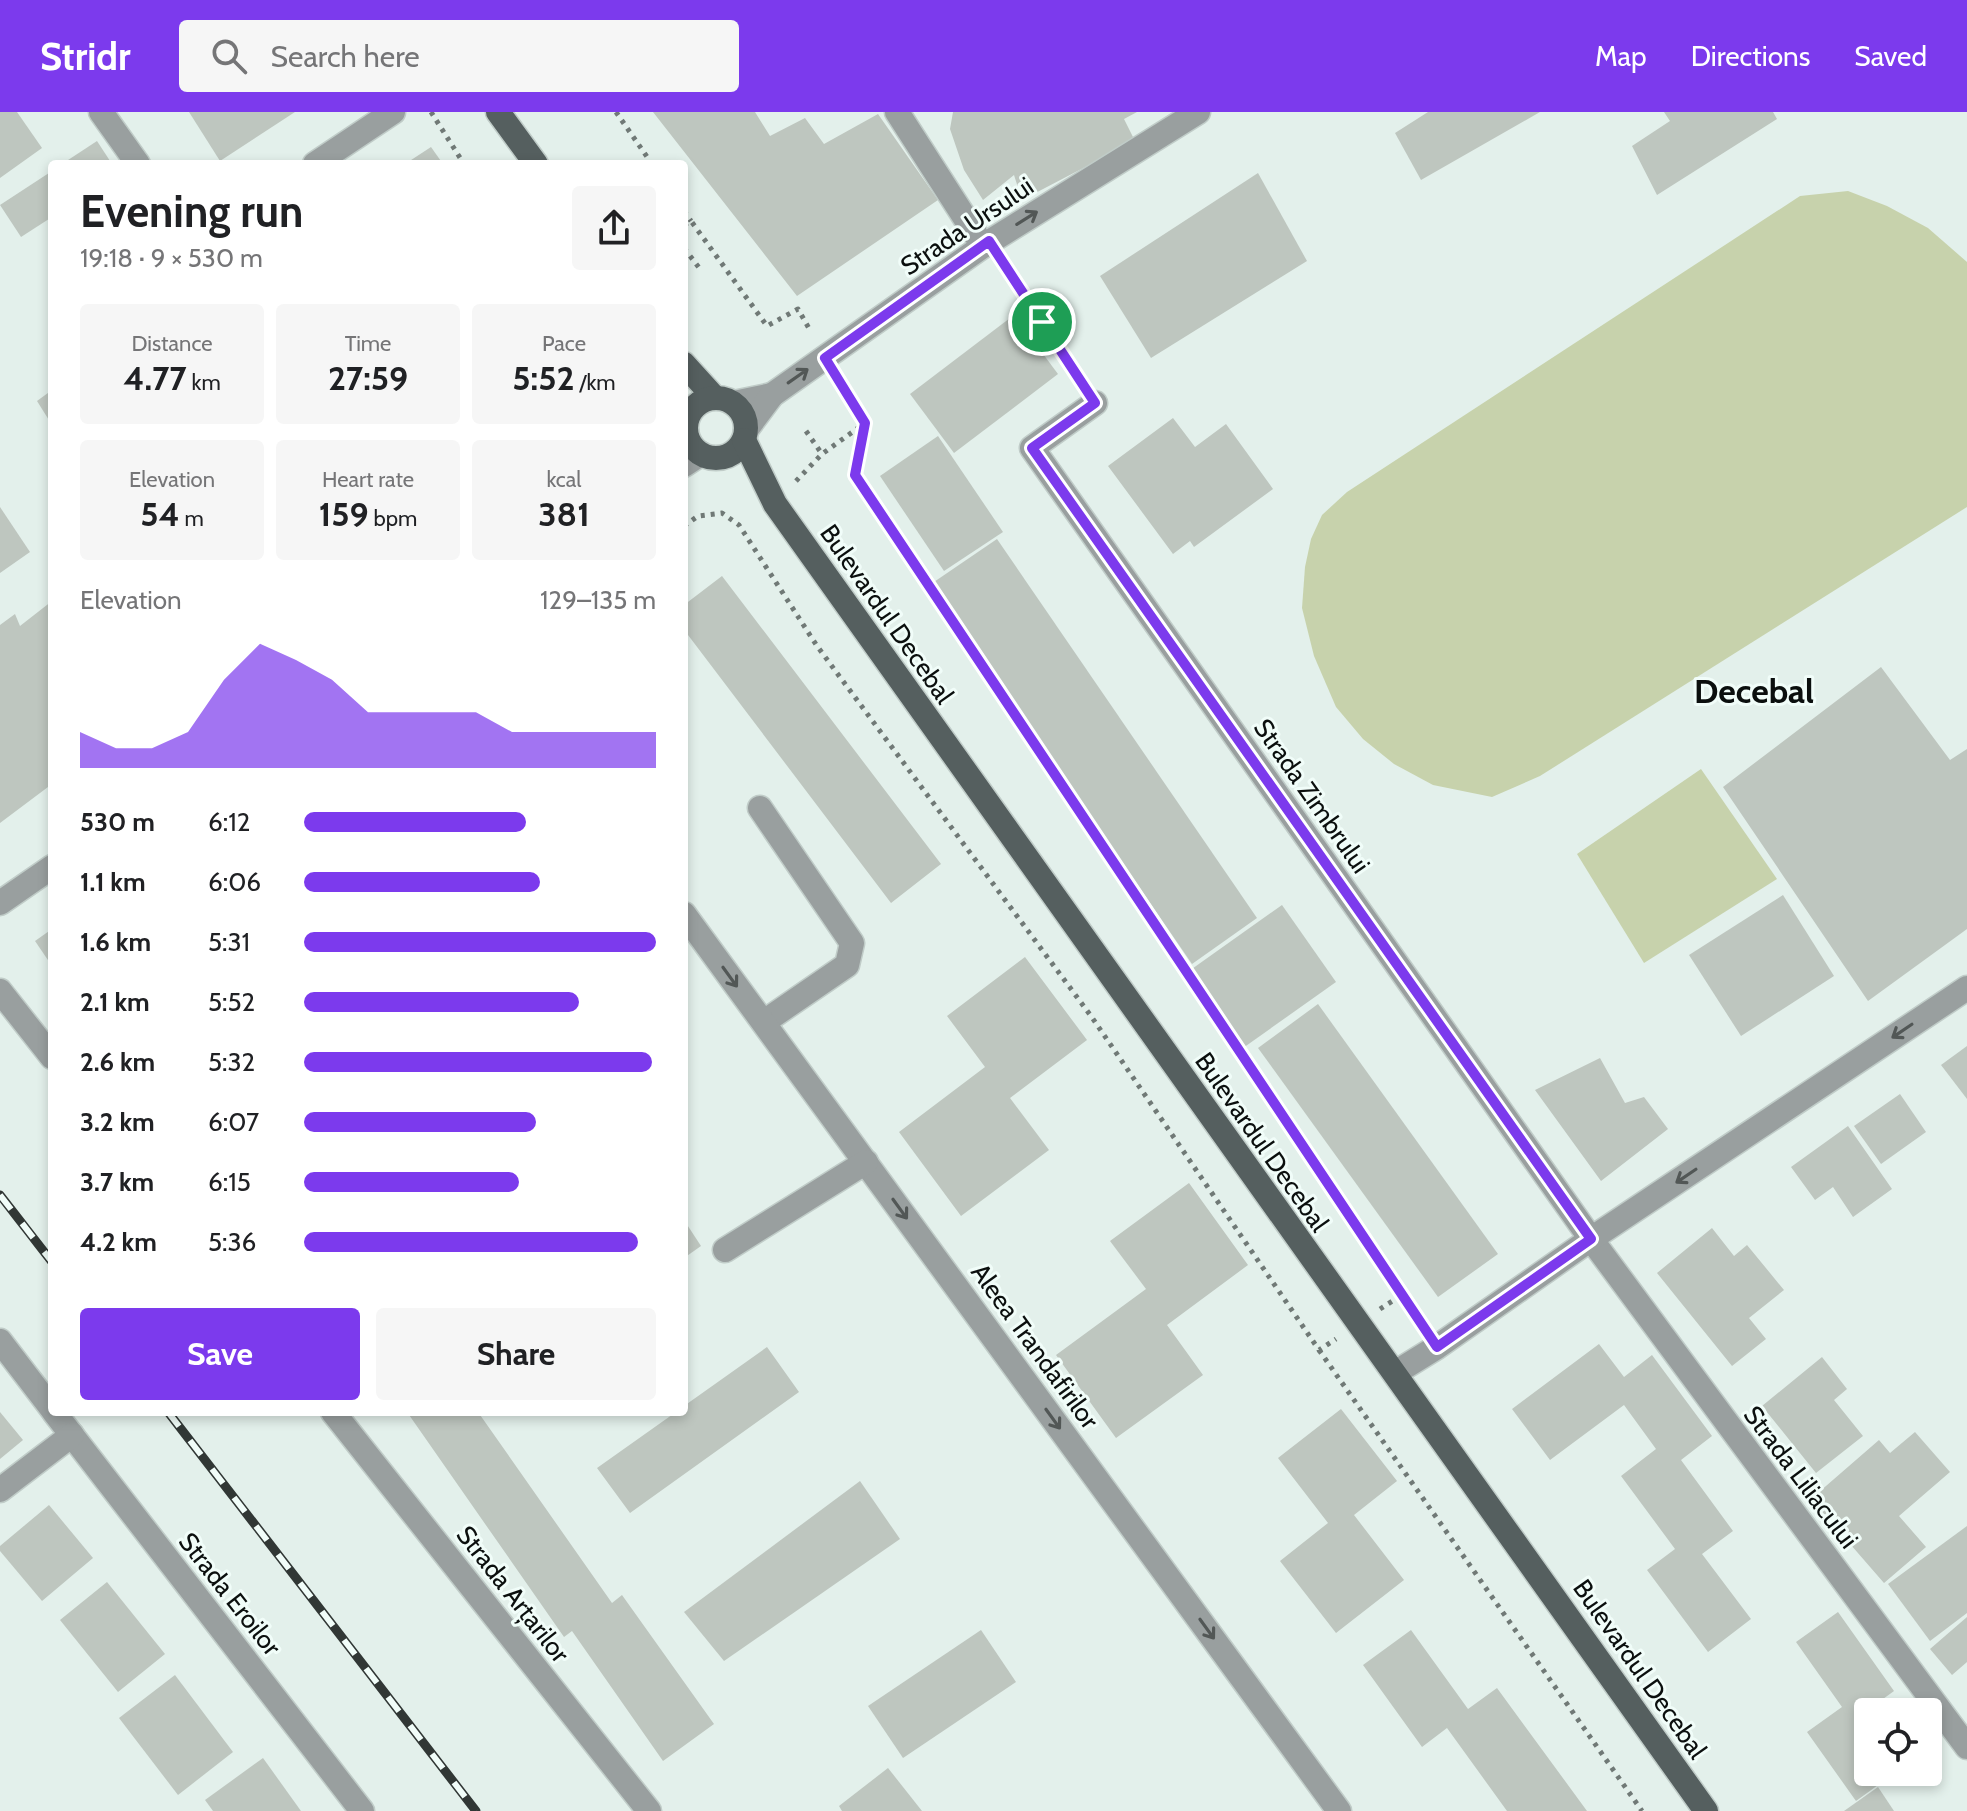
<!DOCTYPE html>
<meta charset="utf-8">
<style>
body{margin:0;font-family:Cabin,sans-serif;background:#f6f6f6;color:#202124;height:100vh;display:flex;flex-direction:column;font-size:30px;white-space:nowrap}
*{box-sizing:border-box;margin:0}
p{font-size:26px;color:#757577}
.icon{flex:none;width:44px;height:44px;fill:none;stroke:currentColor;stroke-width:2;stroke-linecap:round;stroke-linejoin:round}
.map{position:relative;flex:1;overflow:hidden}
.side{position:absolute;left:48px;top:48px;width:640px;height:1256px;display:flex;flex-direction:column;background:#fff;border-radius:8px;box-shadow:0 4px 12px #0003}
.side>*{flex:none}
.controls{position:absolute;left:1854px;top:1586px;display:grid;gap:16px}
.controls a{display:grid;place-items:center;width:88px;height:88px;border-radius:8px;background:#fff;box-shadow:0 4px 12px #0003;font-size:40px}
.pin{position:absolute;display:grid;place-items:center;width:68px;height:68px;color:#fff;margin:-34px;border:4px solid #fff;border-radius:50%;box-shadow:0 2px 8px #0007}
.round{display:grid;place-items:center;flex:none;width:84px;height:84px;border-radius:8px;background:#f6f6f6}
.summary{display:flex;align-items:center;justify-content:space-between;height:136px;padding:0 32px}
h1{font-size:44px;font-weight:800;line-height:60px}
.stats{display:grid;grid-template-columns:repeat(3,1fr);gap:12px;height:136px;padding:8px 32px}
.stats div{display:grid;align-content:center;border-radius:8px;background:#f6f6f6;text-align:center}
.stats b{font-size:34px;font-weight:800}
.stats small{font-size:22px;font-weight:400}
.stats p{font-size:22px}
.chart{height:224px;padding:16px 32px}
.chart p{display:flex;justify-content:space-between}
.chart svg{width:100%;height:144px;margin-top:8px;fill:#7c3aed;opacity:.7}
.cta{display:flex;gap:16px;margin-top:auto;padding:16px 32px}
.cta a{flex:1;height:92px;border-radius:8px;background:#7c3aed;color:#fff;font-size:32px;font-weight:800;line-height:92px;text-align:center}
.cta a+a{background:#f6f6f6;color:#202124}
ul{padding:0 32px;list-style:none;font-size:26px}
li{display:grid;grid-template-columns:128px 96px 1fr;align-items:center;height:60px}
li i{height:20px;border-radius:10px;background:#7c3aed}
header{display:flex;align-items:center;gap:48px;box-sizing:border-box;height:112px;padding:0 40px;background:#7c3aed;color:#fff}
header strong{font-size:38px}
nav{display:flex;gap:44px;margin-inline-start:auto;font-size:28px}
.search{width:560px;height:72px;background:#f6f6f6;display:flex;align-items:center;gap:20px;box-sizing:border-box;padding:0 28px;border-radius:8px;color:#757577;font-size:30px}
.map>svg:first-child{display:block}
.green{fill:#c7d2ac}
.building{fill:#bec6bf}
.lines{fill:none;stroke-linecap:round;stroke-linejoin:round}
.minor-casing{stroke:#c0ccc8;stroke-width:27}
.major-casing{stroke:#c0ccc8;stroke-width:27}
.path{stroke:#707976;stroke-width:5;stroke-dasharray:4 6;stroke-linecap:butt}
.minor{stroke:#999f9f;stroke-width:24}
.major{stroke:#555f5f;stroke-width:24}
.rail-casing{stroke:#313735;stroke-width:9}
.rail{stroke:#f1fdf9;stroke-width:6;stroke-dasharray:18;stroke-linecap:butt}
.oneway{stroke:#525756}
.route-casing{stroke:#fff;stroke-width:16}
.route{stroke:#7c3aed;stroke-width:10}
.labels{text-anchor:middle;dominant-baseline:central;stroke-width:6;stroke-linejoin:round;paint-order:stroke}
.street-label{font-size:26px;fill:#0b0f0e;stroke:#f1fdf9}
.district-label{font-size:34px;font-weight:bold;fill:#0b0f0e;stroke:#f1fdf9}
</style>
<header>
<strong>Stridr</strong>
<div class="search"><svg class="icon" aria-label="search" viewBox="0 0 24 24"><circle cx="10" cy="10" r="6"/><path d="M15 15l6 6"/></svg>Search here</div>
<nav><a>Map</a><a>Directions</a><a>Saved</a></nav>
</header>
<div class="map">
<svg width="1967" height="1699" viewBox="0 0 1967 1699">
<rect width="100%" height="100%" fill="#e3f0eb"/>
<g class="green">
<path d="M1848 79 1887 94 1928 116 1967 150V395L1540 664 1492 685 1433 673 1394 652 1363 627 1336 595 1314 544 1302 496 1305 455 1311 427 1322 403 1347 380 1800 84Z"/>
<path d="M1701 657 1777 767 1644 851 1577 742Z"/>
</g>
<g class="building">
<path d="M0 0H17L42 36 0 66Z"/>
<path d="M189 0H295L220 49Z"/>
<path d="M653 0H755L770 24 805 6 824 32 878 2 938 88 797 184Z"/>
<path d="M953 0H1137L1124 7 1135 29 1022 88 1014 63 983 88 964 58 950 17Z"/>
<path d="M1428 0H1540L1421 68 1395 21Z"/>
<path d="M1664 0H1773L1777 7 1657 83 1632 34 1670 9Z"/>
<path d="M97 29 112 52H62Z"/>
<path d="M431 35 443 52H405Z"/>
<path d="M52 59V105L21 125 0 93Z"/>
<path d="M1258 61 1307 149 1151 246 1100 164Z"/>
<path d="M1014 203 1058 262 954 341 910 282Z"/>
<path d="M52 278V313L37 289Z"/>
<path d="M1173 306 1195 335 1226 312 1273 377 1194 435 1190 429 1173 442 1108 354Z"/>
<path d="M938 324 1003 420 944 459 880 364Z"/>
<path d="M0 395 30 440 0 461Z"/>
<path d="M997 427 1257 806 1192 852 931 472Z"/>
<path d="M722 464 941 752 891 791 688 523 684 525V493Z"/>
<path d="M52 489V672L0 711V513L15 502 20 514Z"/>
<path d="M1881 555 1950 648 1967 637V817L1868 889 1723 675Z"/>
<path d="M1783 783 1834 864 1741 924 1689 843Z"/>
<path d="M1282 793 1336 870 1243 936 1189 859Z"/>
<path d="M52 817V854L35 829Z"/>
<path d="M1025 845 1087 928 1010 986 1049 1038 961 1104 899 1020 985 955 947 904Z"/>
<path d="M1318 892 1498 1142 1438 1185 1258 936Z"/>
<path d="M1967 934V987L1941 953Z"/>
<path d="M1600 946 1625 991 1644 985 1668 1017 1601 1069 1535 978Z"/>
<path d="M1900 982 1926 1020 1881 1052 1854 1014Z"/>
<path d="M1848 1014 1892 1077 1853 1105 1833 1075 1815 1088 1791 1055Z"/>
<path d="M1189 1071 1248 1153 1167 1213 1203 1263 1116 1326 1056 1243 1146 1177 1110 1129Z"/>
<path d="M684 1108 701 1134 684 1146Z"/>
<path d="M1712 1116 1734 1144 1747 1133 1784 1178 1749 1206 1766 1227 1732 1254 1657 1161Z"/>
<path d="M1599 1232 1624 1265 1652 1243 1712 1324 1681 1348 1733 1419 1702 1442 1751 1507 1708 1540 1647 1458 1675 1437 1621 1364 1656 1337 1624 1293 1550 1348 1512 1297Z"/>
<path d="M767 1235 799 1280 630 1401 597 1356 676 1300H684V1294Z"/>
<path d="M1822 1245 1847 1277 1834 1288 1863 1324 1816 1361 1762 1294Z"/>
<path d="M1341 1297 1397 1369 1354 1403 1404 1468 1336 1521 1280 1449 1328 1411 1278 1346Z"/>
<path d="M0 1300 23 1328 0 1347Z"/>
<path d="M407 1300H478L612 1491 622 1483 714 1612 663 1649 572 1519 564 1525Z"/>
<path d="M1915 1320 1950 1360 1899 1404 1926 1435 1884 1471 1811 1387 1879 1328 1890 1341Z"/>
<path d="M860 1369 900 1427 724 1549 684 1500Z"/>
<path d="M49 1393 93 1446 42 1489 0 1439V1434Z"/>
<path d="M1967 1414V1501L1930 1529 1888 1472Z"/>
<path d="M107 1470 165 1542 118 1580 60 1508Z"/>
<path d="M1838 1500 1894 1579 1861 1603 1868 1614V1660H1896L1856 1689 1807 1620 1842 1595 1796 1530Z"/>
<path d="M1967 1505V1550L1952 1563 1930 1537Z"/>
<path d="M981 1518 1016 1570 903 1646 868 1594Z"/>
<path d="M1411 1518 1468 1597 1497 1576 1587 1699H1507L1447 1616 1422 1635 1363 1553Z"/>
<path d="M175 1563 233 1640 178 1683 119 1606Z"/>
<path d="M263 1646 301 1699H213L205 1688Z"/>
<path d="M888 1656 922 1699H842L839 1694Z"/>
<path d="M1878 1675 1894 1699H1844Z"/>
</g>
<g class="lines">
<g class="minor-casing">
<g id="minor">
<path d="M101 0 138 52"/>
<path d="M897 0 983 134"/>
<path d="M315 52 393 0"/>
<path d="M734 291 772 283"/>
<path d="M1095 291 1032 336 1591 1127 1967 1635"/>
<path d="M746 318 772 283 983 134 1198 0"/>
<path d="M684 320 686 319"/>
<path d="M684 353 701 342"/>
<path d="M760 696 852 831 847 853 764 910"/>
<path d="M0 791 52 755"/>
<path d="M684 802 1339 1699"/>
<path d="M0 879 52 945"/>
<path d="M725 1138 866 1050"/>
<path d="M0 1229 52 1297"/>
<path d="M1395 1261 1437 1235 1591 1127 1967 876"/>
<path d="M54 1300 362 1699"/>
<path d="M333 1300 649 1699"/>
<path d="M0 1378 72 1323"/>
</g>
</g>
<g class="major-casing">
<g id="major">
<path d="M498 0 536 52"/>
<path d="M684 252 714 285"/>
<circle cx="716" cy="316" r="30"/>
<path d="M744 328 775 392 1706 1699"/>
</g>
</g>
<g class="path">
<path d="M431 0 464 52"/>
<path d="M616 0 652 52"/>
<path d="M684 99 691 109"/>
<path d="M684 113 691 109 767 214 798 197 811 220"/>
<path d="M684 136 700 157"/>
<path d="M1006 155 1079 267"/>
<path d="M865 311 855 363 1421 1211"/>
<path d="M806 319 822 342"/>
<path d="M796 369 822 342 865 311 840 270"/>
<path d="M684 397H685"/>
<path d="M684 414 698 404 722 401 739 413 817 534 1091 904 1319 1238 1336 1227"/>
<path d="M1380 1197 1402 1183"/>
<path d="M1319 1238 1642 1699"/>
</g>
<use href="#minor" class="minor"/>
<use href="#major" class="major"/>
<g class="rail-casing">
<g id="rail">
<path d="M0 1083 52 1150"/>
<path d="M168 1300 476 1699"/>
</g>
</g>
<use href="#rail" class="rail"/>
</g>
<defs><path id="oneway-shaft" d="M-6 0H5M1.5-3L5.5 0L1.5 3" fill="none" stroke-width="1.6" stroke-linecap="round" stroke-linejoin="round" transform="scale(2)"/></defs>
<g class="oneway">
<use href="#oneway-shaft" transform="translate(1027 106) rotate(-32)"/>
<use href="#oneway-shaft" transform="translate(798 264) rotate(-35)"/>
<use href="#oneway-shaft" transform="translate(730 865) rotate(54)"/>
<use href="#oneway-shaft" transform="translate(1902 919) rotate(146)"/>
<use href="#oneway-shaft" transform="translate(1686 1064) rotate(146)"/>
<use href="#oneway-shaft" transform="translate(900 1097) rotate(54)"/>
<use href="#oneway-shaft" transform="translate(1053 1307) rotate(54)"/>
<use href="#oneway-shaft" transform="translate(1207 1517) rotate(54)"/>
</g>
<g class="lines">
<g class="route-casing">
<path id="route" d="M989 129 1095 291 1032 336 1591 1127 1437 1235 855 363 865 311 825 246Z"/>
</g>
<use href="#route" class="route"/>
</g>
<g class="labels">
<g class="street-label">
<text transform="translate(967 114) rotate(-34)">Strada Ursului</text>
<text transform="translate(887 502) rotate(55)">Bulevardul Decebal</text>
<text transform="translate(1312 684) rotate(55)">Strada Zimbrului</text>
<text transform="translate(1262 1030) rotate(55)">Bulevardul Decebal</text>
<text transform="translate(1035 1234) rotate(54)">Aleea Trandafirilor</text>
<text transform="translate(1801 1365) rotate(53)">Strada Liliacului</text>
<text transform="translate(230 1482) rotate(52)">Strada Eroilor</text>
<text transform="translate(513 1482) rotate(52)">Strada Arțarilor</text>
<text transform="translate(1640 1557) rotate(55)">Bulevardul Decebal</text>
</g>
<g class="district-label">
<text x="1754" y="579">Decebal</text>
</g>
</g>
</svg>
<div class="controls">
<a><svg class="icon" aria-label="locate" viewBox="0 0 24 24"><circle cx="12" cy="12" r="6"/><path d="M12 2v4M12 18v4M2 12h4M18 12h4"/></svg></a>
</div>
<div class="pin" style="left:1042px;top:210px;background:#1e9e55"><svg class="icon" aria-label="arrive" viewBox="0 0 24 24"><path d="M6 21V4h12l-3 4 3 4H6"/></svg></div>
<section class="side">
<div class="summary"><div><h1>Evening run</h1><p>19:18 · 9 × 530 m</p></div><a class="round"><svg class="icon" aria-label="share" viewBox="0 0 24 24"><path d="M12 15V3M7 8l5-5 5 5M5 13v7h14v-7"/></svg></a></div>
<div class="stats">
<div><p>Distance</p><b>4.77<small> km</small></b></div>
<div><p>Time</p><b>27:59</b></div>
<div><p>Pace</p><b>5:52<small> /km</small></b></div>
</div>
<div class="stats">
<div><p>Elevation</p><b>54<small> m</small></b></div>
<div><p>Heart rate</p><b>159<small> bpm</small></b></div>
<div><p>kcal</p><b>381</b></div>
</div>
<div class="chart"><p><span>Elevation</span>129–135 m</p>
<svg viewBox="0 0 160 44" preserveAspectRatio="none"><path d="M0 44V33L10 38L20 38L30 33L40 17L50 6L60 11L70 17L80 27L90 27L100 27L110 27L120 33L130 33L140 33L150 33L160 33V44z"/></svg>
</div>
<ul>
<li><b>530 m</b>6:12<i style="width:63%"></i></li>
<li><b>1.1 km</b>6:06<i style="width:67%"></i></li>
<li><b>1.6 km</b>5:31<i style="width:100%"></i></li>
<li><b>2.1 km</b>5:52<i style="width:78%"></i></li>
<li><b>2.6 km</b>5:32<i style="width:99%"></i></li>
<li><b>3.2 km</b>6:07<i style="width:66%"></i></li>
<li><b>3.7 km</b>6:15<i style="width:61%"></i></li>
<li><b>4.2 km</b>5:36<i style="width:95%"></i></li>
</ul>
<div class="cta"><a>Save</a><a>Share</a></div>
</section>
</div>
